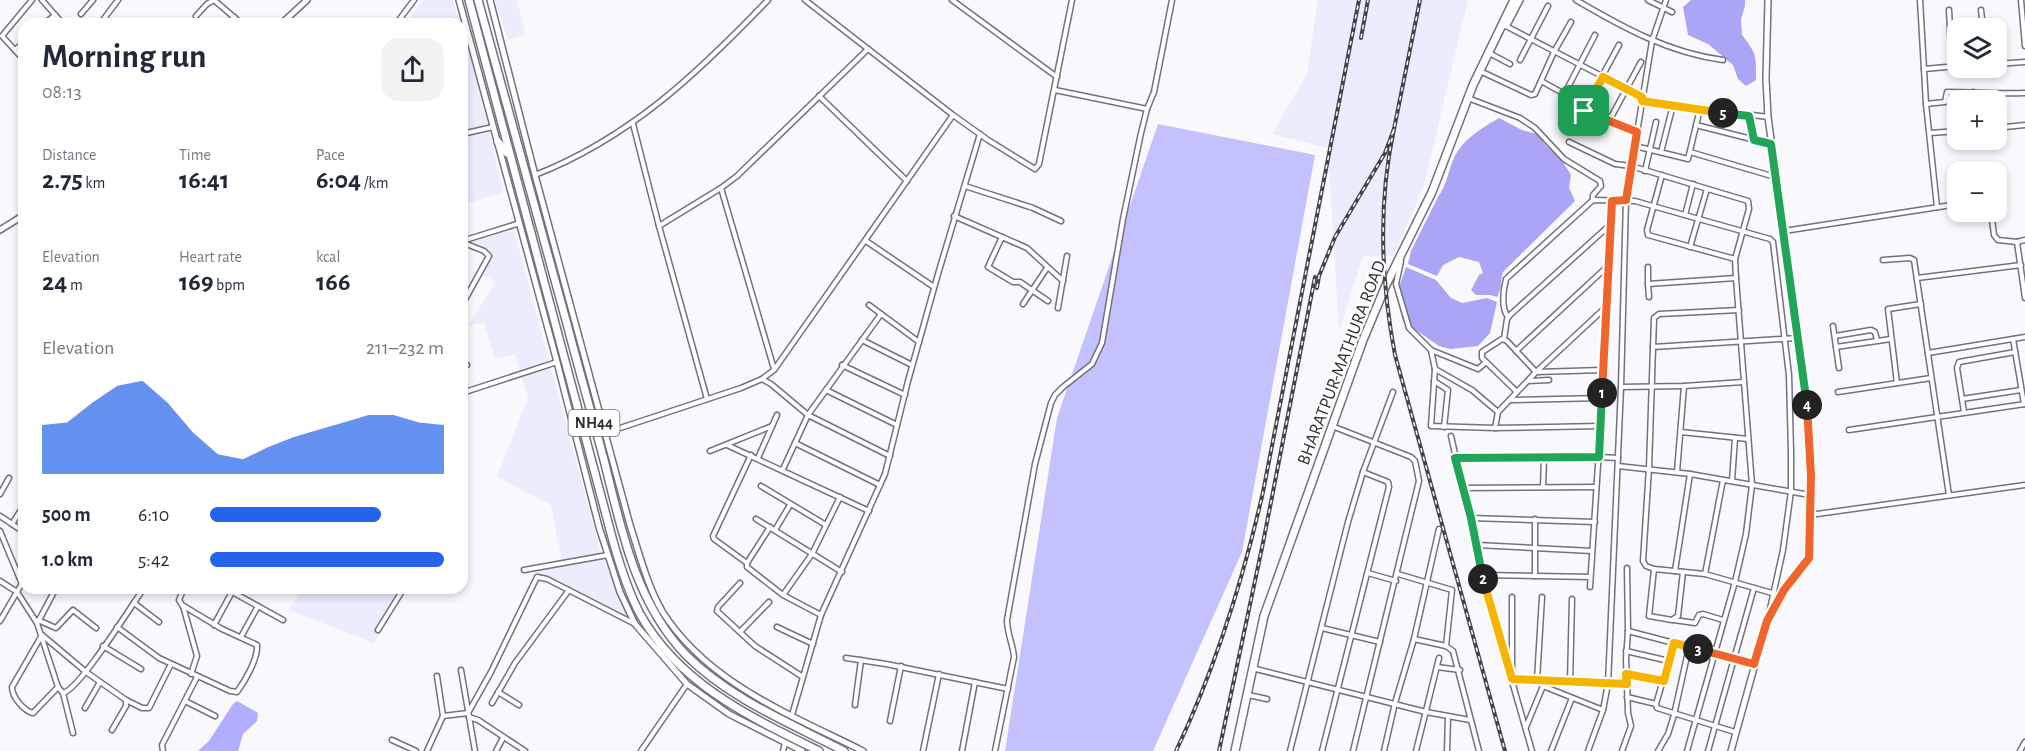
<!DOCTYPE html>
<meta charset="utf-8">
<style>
body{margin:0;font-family:"Alegreya Sans",sans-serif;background:#f2f2f3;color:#1f2937;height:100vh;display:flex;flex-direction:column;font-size:22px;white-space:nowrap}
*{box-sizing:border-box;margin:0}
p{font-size:20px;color:#747a83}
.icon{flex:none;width:33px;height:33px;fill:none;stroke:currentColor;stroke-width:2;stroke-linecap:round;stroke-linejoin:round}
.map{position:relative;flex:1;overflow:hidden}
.side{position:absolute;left:18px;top:18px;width:450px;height:576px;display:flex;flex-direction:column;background:#fff;border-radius:18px;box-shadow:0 3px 9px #0003}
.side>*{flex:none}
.tools{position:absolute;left:1947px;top:18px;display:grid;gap:12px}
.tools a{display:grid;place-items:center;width:60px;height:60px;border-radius:12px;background:#fff;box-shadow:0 3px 9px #0003;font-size:30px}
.pin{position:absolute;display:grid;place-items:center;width:51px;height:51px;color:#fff;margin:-26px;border-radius:12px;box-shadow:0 3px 9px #0006}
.km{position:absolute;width:30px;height:30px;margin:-15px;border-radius:50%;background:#222;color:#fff;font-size:16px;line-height:30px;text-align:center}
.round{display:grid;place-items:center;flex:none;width:63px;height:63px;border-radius:18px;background:#f2f2f3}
.head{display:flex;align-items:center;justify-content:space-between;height:102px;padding:0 24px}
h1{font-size:33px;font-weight:700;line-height:45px}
.metrics{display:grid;grid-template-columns:repeat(3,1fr);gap:9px;height:102px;padding:6px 24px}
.metrics div{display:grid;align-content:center}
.metrics b{font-size:26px;font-weight:700}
.metrics small{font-size:16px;font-weight:400}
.metrics p{font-size:16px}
.chart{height:168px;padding:12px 24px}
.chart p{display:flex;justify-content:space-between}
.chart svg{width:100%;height:108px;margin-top:6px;fill:#2563eb;opacity:.7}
ul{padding:0 24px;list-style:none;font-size:20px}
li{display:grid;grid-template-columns:96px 72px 1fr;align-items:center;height:45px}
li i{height:15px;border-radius:8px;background:#2563eb}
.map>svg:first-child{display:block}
.built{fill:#ebecfc}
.green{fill:#c3c2fe}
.forest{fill:#b1aefd}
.water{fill:#aaa6f5}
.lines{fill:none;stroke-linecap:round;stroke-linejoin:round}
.minor-casing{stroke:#72727d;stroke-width:7}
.tertiary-casing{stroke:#72727d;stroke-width:8}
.trunk-casing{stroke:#72727d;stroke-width:10}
.minor{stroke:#fff;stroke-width:4}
.tertiary{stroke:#fff;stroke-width:5}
.trunk{stroke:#fff;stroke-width:7}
.rail-casing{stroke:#434348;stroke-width:4}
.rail{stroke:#fff;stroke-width:1.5;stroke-dasharray:4.5;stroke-linecap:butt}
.split-1-casing{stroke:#fff;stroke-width:12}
.split-2-casing{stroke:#fff;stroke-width:12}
.split-3-casing{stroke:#fff;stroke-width:12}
.split-4-casing{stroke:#fff;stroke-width:12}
.split-5-casing{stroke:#fff;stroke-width:12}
.split-6-casing{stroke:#fff;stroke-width:12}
.split-1{stroke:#f0652b;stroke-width:8}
.split-2{stroke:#22a559;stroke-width:8}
.split-3{stroke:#f5b400;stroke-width:8}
.split-4{stroke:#f0652b;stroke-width:8}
.split-5{stroke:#22a559;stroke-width:8}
.split-6{stroke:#f5b400;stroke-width:8}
.labels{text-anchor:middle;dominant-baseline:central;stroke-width:5;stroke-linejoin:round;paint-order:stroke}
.shield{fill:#fff;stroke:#6d6d70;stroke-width:1.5}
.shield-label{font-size:16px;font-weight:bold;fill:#2e2e33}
.street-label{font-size:18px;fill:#2e2e33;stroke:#fff}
</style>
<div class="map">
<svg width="2025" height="751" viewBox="0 0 2025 751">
<rect width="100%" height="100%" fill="#f8f8fd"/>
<g class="built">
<path d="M423 0H453L460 24H406Z"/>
<path d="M495 0H517L525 34 508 40Z"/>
<path d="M1318 0H1468L1424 185 1394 256H1363L1339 331 1328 148 1272 134 1307 74Z"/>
<path d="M462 30 483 101 503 192 462 205Z"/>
<path d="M512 223 601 554 626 613 624 617 535 572 534 566 562 562 551 505 497 477 528 398 515 354 495 359 484 323 468 326 496 282 481 274 492 253 468 240Z"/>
<path d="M303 588H405L374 643 289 610Z"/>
</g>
<path class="green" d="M1158 124 1315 155 1242 552 1153 751H1005L1057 418Z"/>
<path class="forest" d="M237 701 258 713 257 721 243 734 238 751H198L209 741 233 704Z"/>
<g class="water">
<path d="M1691 0H1745V6L1741 19 1742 35C1757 54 1756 56 1756 80L1746 86 1738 79 1733 65 1708 44 1688 35 1683 7Z"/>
<path d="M1499 118 1522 130 1537 134 1547 147 1561 159 1571 175 1569 188 1575 201 1503 272C1500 281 1502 289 1497 297L1490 295H1476L1471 290 1479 275 1483 273 1479 262 1459 257 1443 265 1437 276 1408 264 1411 251 1438 197C1447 185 1448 171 1454 158 1462 140 1482 128 1499 118Z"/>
<path d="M1406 267 1436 280 1451 298 1462 303 1487 298 1497 302 1490 333 1478 346 1450 349 1439 346 1403 321 1396 296Z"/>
</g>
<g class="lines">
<g class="minor-casing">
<g id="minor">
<path d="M42 0 63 24"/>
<path d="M805 0 953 115 988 140 1035 169 1039 164 1072 0"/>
<path d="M952 0 1057 77"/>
<path d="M1576 0C1622 27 1669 53 1723 60"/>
<path d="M1648 0 1672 12"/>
<path d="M1920 0 1926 104 1937 207"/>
<path d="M2021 0 2025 46"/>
<path d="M1949 10 1952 67"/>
<path d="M1981 10 1983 28"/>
<path d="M81 14 93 0"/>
<path d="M196 16 207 4 214 0 242 24"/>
<path d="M44 24 55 15"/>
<path d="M100 24 118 0"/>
<path d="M228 24 234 17"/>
<path d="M396 24 414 0"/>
<path d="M1506 26 1642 97"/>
<path d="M15 50 24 42"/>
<path d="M1489 53 1510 64"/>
<path d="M24 60 2 36 32 0"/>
<path d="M1520 60 1548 6"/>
<path d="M1996 64 2025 62"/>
<path d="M1924 69 1958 66"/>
<path d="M1480 71 1531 95 1535 94 1554 52 1571 22"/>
<path d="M1541 81 1561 92 1566 91 1595 35"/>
<path d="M1055 90 1147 109"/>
<path d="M1973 92V100"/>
<path d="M819 96 907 181"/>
<path d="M1468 98 1520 118 1535 128 1564 159 1600 181 1601 186 1593 195V200"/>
<path d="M1642 101 1768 117"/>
<path d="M1926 104 1945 102 1947 92C1973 92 1999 94 2025 93"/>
<path d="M1585 111 1637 132"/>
<path d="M1748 116 1754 140"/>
<path d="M1609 121 1641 62"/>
<path d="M1577 123 1619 45"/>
<path d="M633 124 659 226 707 399"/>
<path d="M1696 125 1771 144"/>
<path d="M1996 128 2025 125"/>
<path d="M1930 133 1958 131"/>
<path d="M462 134 493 127"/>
<path d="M1569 142 1615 164 1631 166 1748 201 1749 209 1735 259 1648 235 1647 230 1662 175"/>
<path d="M1635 146 1688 159 1700 109"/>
<path d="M1661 152 1673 105"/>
<path d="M1690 152 1775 177"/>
<path d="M1645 171 1656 122"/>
<path d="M535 175C630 138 698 73 768 0"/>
<path d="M965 186 1033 208 1061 221"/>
<path d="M721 188 774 369"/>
<path d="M1991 212 1994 235 1998 240 2017 242 2025 240"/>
<path d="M1685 215 1693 184"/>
<path d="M954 216 1027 248 1063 281"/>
<path d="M659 226 721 188 737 176 868 49"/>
<path d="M1784 231 1958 204"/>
<path d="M1002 237 988 267 1013 282H1020L1048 301"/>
<path d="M462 241 520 223"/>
<path d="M866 241 934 287"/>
<path d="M2017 242 2025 298"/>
<path d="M1690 247 1707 189"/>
<path d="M1883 260 1910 258 1914 260 1949 495"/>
<path d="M1401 261 1396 284 1409 328 1431 350 1478 369 1485 363"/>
<path d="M1648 267V284L1736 278 1735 259"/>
<path d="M1917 278 2021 265"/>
<path d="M1648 284 1649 297"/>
<path d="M1023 304 1047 268"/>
<path d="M462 305 489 256 484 251 464 243"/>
<path d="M869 305 919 342"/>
<path d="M1058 308 1067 256"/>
<path d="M1739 310 1659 314 1654 318 1649 468 1643 561 1646 566 1654 569 1705 574 1772 593"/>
<path d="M1508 317C1501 308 1503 290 1506 279L1593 200 1635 201 1770 239 1773 242 1789 375 1791 452V491L1783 550 1768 618"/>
<path d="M1833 326 1839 368"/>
<path d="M1835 336 1871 330 1875 332 1877 340"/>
<path d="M1504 339 1507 319 1510 315 1611 224"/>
<path d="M2013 339 2024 404"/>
<path d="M862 340 912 365"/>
<path d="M1653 347 1797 338"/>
<path d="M1836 347 1891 339"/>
<path d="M1431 350 1435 369 1431 426 1495 428 1601 426"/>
<path d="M1516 351 1608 266"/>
<path d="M1928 353 2025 337"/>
<path d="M842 365 905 395"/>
<path d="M462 366 467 365"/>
<path d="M1435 369 1472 390 1498 412"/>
<path d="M762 379 771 384 808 415 890 456"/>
<path d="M1434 381 1448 390 1444 427"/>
<path d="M1528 381 1549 380"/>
<path d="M1897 383 1888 309 1921 304"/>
<path d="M1621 387 1684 386 1743 382"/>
<path d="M826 390 897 425"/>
<path d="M1517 392 1482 358V352L1502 339 1507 341 1536 372 1603 370"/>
<path d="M1838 392 1931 378"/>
<path d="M462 393 557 362"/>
<path d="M1962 399 2021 390"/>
<path d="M1510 400 1602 398"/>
<path d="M1964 412 1957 368 1959 362 2015 352"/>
<path d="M1332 426 1411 457 1415 461 1419 481 1353 751"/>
<path d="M1495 428 1498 412 1536 372 1606 307"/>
<path d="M1849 430 2025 404"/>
<path d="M1681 432 1748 439"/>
<path d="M605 433 741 388 762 379 774 370 953 115"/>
<path d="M1451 436 1486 591 1532 751"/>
<path d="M795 443 880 485"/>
<path d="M727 445 869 511"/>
<path d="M710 451 772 426"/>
<path d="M758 458 777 415"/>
<path d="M1455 458 1599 457 1618 458"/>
<path d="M1618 466 1690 474 1810 495"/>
<path d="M783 469 808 415 881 314"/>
<path d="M1677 472 1684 386"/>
<path d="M1732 481 1735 438"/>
<path d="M761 486 826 525"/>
<path d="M1543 487 1544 458"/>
<path d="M1461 488 1596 487"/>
<path d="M0 494 9 478"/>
<path d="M1810 515 2025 485"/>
<path d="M0 516 24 532"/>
<path d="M1471 518 1595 522"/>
<path d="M756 519 842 572"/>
<path d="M12 524 24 505"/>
<path d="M770 527 747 563V567L783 595 821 615"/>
<path d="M775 530 790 505"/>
<path d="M0 531 22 584"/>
<path d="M1477 545 1592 551"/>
<path d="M747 563 714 539 713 536 751 455"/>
<path d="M1654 569 1649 616 1672 620 1678 616 1683 572"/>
<path d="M524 570 608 555"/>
<path d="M1675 571 1690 474"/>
<path d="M1368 573 1396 581"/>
<path d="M1398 574 1452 590 1446 646"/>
<path d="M1705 574 1723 480"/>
<path d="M1482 575 1590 577"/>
<path d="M1535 576V519"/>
<path d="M0 581 17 592 37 623 58 687 63 693C80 689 131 606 144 588"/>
<path d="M740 583 718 607 717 611 755 646 803 677"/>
<path d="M1590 587 1600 434 1613 200"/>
<path d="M225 588 283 620"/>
<path d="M783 595 812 554 840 497"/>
<path d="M1512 597V679L1627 684"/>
<path d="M1542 597 1537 680 1543 686 1603 710 1608 684 1621 387 1626 200 1652 41 1666 0"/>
<path d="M134 603 159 622"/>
<path d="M183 606 197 656 191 674"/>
<path d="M38 620 56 628 73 610 96 628"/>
<path d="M1674 620 1695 623 1699 615 1703 614 1723 620"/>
<path d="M0 621 24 580"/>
<path d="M38 622 56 588"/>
<path d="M214 625 232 592"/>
<path d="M117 627 159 658 230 691 237 692C245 681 258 659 257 645L222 629 182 605 179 600 184 588"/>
<path d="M777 627 813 644"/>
<path d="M1322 628 1380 642"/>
<path d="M378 630 404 588"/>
<path d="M1628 631 1754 664"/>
<path d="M740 632 769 602"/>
<path d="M241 637 258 606"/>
<path d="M1414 639 1446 646 1453 651 1479 751"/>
<path d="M1674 643 1656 704 1657 708 1735 732"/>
<path d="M103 646 141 669"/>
<path d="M1626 651 1669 661"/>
<path d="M846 658 886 664 1008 689"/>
<path d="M1437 667 1460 670"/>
<path d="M1252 668 1426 712 1470 720"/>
<path d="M461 670 475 751"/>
<path d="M1626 674 1664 681"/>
<path d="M1570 682 1572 599"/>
<path d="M58 687 33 713C24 711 12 697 12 687L42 635 86 672 126 700V706L112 730"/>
<path d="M498 692 519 705"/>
<path d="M63 693 73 733"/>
<path d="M1248 695 1267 699"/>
<path d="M1627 697 1656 704"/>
<path d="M126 700 142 708H149L171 664"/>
<path d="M185 701 215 716"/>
<path d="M492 703 515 663 569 590"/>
<path d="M855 705 861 660"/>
<path d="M85 708 100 682"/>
<path d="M792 715 821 615 885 474 908 381 938 274 980 134"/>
<path d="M443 716 468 713 491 672 537 577 547 579 635 624"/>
<path d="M469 717 478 720 525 751"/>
<path d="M890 721 901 666"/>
<path d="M1526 727 1543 686"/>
<path d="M392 740 416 751"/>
<path d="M163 751 162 745 197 677"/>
<path d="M427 751 443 716 437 676"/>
<path d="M496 751 503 738"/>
<path d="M641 751 687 684"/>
<path d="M783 751 785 743"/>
<path d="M923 751 939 674"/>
<path d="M962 751 975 682"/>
<path d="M995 751 1014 657C1013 644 1007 634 1007 620L1035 464 1051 403 1055 395 1063 387 1092 364 1102 343 1123 219 1141 133 1147 109 1154 92 1172 0"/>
<path d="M1290 751 1348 522 1363 472 1393 392"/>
<path d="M1322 751 1389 487 1388 482 1363 472"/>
<path d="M1384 751 1395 703 1414 639 1439 529"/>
<path d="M1416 751 1439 658"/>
<path d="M1447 751 1448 717"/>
<path d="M1551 751 1572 698"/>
<path d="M1588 751 1603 710"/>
<path d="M1622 751 1631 726 1628 713 1626 659 1628 631 1627 568"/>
<path d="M1658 751 1668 734 1674 715 1689 647"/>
<path d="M1687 751 1735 582 1746 534 1752 485 1736 278"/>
<path d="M1708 751 1754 588"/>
<path d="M2020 751 2025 742"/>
</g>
</g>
<g class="tertiary-casing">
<g id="tertiary">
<path d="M459 0 557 362 599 527 620 592 635 624 687 684 729 714 802 751"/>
<path d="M490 0 535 175 630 525C639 553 647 585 662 611 707 683 791 715 863 751"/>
<path d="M281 24 307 0"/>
<path d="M0 230 24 215"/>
<path d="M1731 751 1767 621 1784 590 1806 564 1810 549 1811 476 1809 419 1768 117 1766 79 1768 0"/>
</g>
</g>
<g class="trunk-casing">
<g id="trunk">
<path d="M469 0 613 541C620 566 628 591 640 614 679 684 750 717 819 751"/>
<path d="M478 0C508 108 538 216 567 324 579 370 592 415 604 460 621 528 635 602 686 655 730 699 790 723 844 751"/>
<path d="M1506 25 1519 0"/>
<path d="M498 142 507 153"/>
<path d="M1235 751 1264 616 1363 340 1386 285 1432 192 1473 85 1514 0"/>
</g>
</g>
<use href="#minor" class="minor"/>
<use href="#tertiary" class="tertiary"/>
<use href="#trunk" class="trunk"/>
<g class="rail-casing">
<g id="rail">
<path d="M1361 38 1368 0"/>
<path d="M1394 129C1378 203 1381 281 1395 355L1505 751"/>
<path d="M1317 288 1319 276 1335 237 1385 153 1394 129 1420 0"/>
<path d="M1176 751C1215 669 1243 580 1263 492L1359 0"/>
<path d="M1219 751 1263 543 1315 277"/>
</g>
</g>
<use href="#rail" class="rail"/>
</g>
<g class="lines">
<g class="split-1-casing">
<path id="split-1" d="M1584 111 1637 132 1626 200 1612 201 1602 393"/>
</g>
<g class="split-2-casing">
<path id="split-2" d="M1483 579 1471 518 1455 458 1599 457 1602 393"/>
</g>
<g class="split-3-casing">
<path id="split-3" d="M1483 579 1512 679 1627 684 1626 674 1664 681 1674 643 1698 649"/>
</g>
<g class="split-4-casing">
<path id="split-4" d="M1698 649 1754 664 1767 621 1784 590 1809 558 1811 476 1807 405"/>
</g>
<g class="split-5-casing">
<path id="split-5" d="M1723 113 1749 116 1754 140 1771 144 1807 405"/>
</g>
<g class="split-6-casing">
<path id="split-6" d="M1584 111 1603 77 1642 97V101L1723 113"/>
</g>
<use href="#split-1" class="split-1"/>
<use href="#split-2" class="split-2"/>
<use href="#split-3" class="split-3"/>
<use href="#split-4" class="split-4"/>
<use href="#split-5" class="split-5"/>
<use href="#split-6" class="split-6"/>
</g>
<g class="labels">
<rect class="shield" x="568.5" y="410" width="51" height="26" rx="4.5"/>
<g class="shield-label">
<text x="594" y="423">NH44</text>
</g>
<g class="street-label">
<text transform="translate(1342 363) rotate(-69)">BHARATPUR-MATHURA ROAD</text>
</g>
</g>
</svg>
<div class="tools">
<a><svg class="icon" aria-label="layers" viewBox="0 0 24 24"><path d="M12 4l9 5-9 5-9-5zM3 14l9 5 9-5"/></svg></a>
<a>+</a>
<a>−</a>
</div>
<div class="pin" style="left:1584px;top:111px;background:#1e9e55"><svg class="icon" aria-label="arrive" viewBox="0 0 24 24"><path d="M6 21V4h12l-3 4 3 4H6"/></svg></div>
<b class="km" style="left:1602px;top:393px">1</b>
<b class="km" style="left:1483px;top:579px">2</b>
<b class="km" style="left:1698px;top:649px">3</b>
<b class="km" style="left:1807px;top:405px">4</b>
<b class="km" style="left:1723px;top:113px">5</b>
<section class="side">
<div class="head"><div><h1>Morning run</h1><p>08:13</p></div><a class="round"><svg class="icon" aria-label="share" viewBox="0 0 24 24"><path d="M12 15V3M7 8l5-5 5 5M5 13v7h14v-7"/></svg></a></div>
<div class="metrics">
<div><p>Distance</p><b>2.75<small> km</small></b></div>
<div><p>Time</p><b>16:41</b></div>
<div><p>Pace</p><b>6:04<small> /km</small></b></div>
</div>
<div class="metrics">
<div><p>Elevation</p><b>24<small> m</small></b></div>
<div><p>Heart rate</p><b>169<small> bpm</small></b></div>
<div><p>kcal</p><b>166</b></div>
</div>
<div class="chart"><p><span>Elevation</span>211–232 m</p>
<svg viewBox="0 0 160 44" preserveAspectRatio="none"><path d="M0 44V24L10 23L20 15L30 8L40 6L50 15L60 27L70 36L80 38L90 33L100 29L110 26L120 23L130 20L140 20L150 23L160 24V44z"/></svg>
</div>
<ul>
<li><b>500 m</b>6:10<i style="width:73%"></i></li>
<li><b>1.0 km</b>5:42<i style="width:100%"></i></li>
</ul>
</section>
</div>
